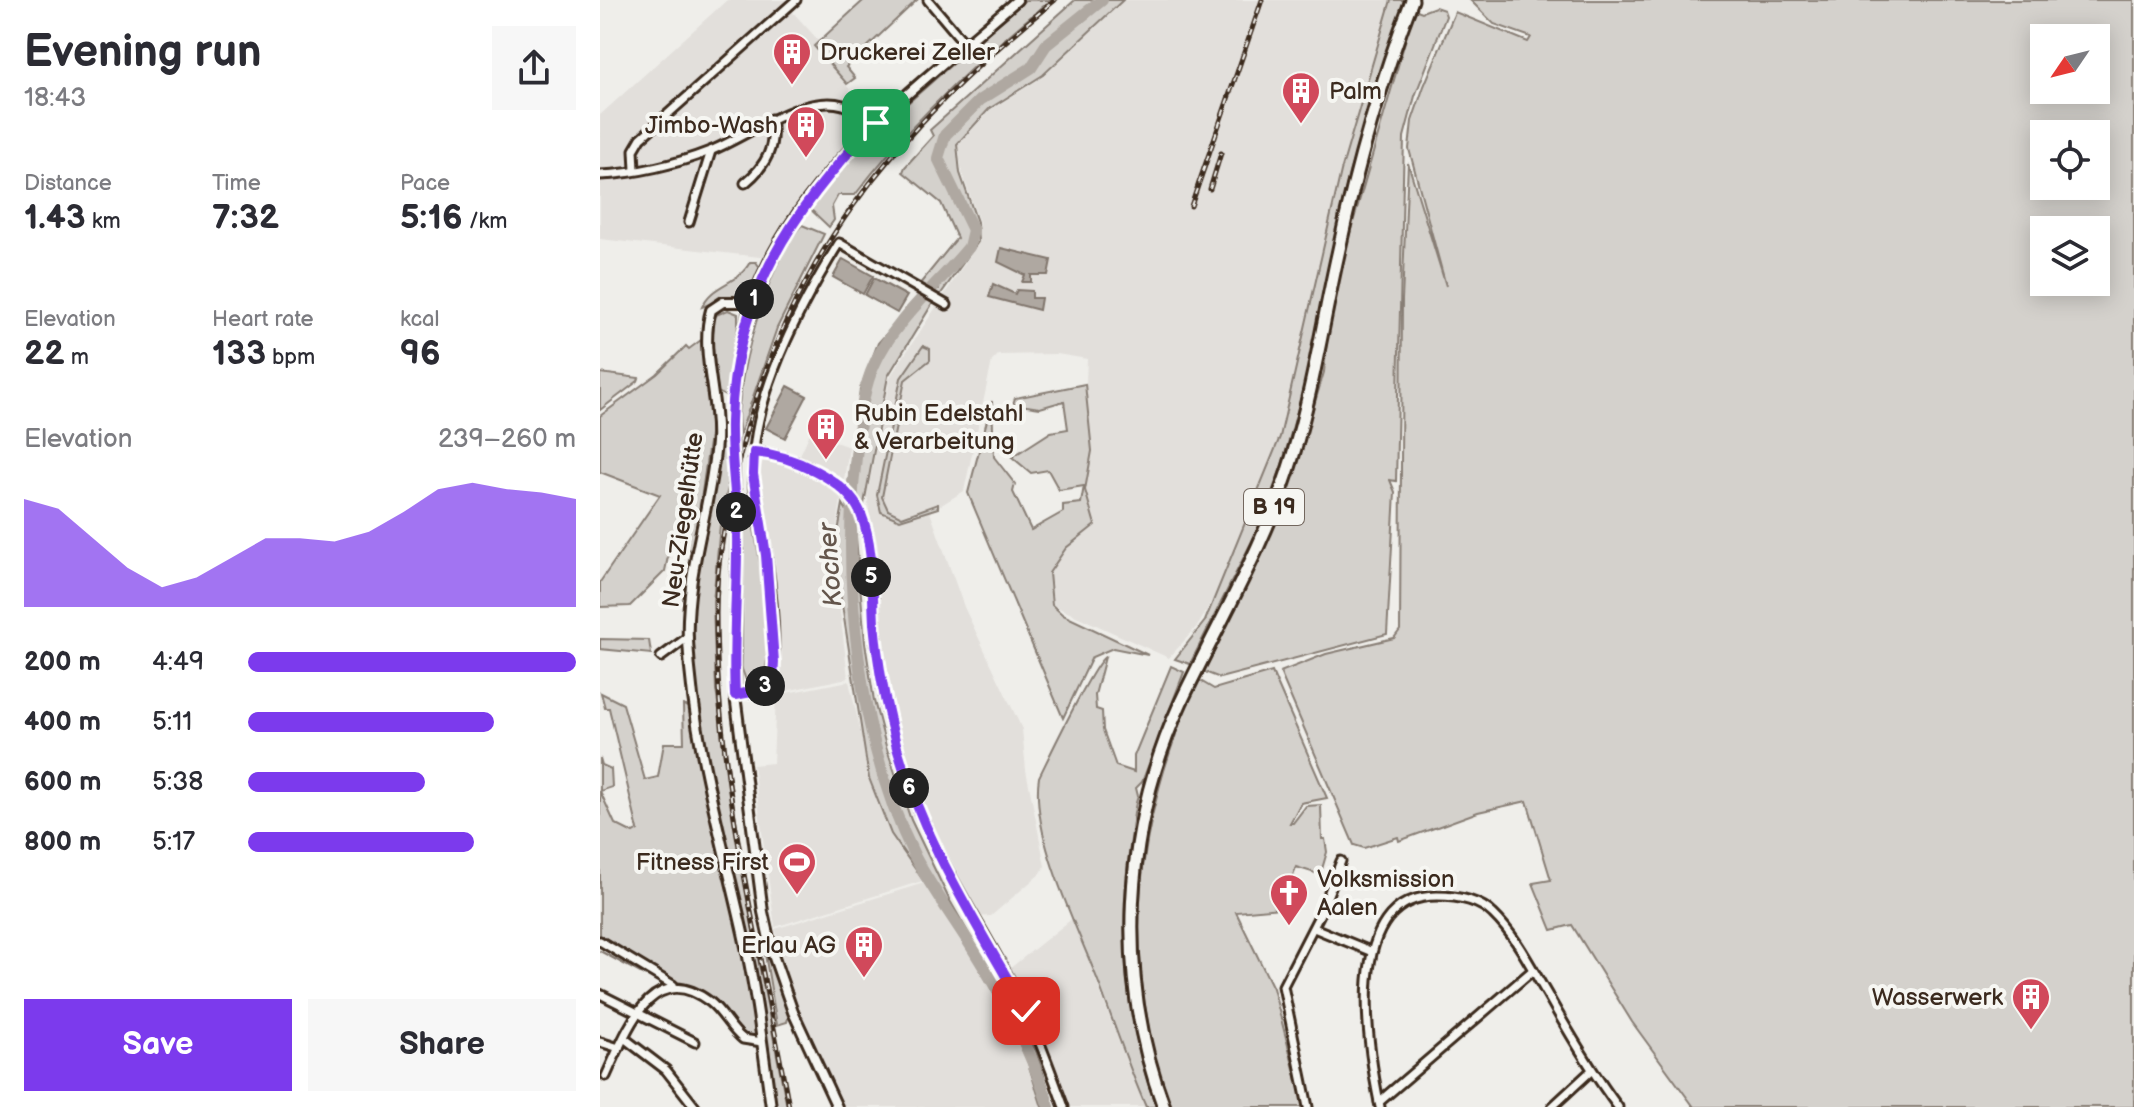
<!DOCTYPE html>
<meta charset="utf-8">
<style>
body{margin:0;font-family:"Balsamiq Sans",sans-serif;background:#f7f7f7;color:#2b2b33;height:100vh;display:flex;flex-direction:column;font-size:30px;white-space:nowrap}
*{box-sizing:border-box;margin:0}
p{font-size:26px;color:#7c7c81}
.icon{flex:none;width:44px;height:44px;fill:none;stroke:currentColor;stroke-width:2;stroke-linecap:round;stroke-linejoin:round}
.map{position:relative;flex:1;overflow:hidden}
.drawer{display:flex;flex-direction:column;background:#fff;width:600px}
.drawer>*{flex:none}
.needle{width:52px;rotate:235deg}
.buttons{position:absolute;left:1430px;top:24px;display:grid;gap:16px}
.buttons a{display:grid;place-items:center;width:80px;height:80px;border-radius:0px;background:#fff;box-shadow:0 4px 20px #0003;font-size:40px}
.pin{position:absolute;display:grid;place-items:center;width:68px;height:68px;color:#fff;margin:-34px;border-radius:16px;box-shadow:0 4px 12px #0006}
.km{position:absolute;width:40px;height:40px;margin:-20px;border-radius:50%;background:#222;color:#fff;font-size:22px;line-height:40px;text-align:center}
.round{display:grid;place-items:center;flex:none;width:84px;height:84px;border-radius:0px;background:#f7f7f7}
.overview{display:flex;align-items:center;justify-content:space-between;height:136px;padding:0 24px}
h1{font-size:44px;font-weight:700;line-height:60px}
.figures{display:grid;grid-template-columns:repeat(3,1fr);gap:12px;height:136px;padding:8px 24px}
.figures div{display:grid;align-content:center}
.figures b{font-size:34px;font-weight:700}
.figures small{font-size:22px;font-weight:400}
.figures p{font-size:22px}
.chart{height:224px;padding:16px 24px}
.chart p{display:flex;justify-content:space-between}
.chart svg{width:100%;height:144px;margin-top:8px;fill:#7c3aed;opacity:.7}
.primary-button{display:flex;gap:16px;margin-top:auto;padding:16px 24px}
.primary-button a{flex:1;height:92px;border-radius:0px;background:#7c3aed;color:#fff;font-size:32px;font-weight:700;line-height:92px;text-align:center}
.primary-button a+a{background:#f7f7f7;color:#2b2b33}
ul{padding:0 24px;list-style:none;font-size:26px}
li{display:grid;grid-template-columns:128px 96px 1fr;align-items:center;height:60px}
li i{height:20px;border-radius:10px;background:#7c3aed}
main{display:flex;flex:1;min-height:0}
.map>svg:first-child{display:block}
.built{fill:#e2dfdb}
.green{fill:#d4d1cc;stroke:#887e75;stroke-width:2;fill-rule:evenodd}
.water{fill:#afa8a1;stroke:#81766d;stroke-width:2}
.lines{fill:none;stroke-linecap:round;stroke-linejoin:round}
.stream{stroke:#81766d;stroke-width:2}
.river{stroke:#afa8a1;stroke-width:12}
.minor-casing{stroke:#3b2a1e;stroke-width:13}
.tertiary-casing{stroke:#3b2a1e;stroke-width:14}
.trunk-casing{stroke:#3b2a1e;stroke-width:17}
.minor{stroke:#f6f6f2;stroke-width:7}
.tertiary{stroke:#f6f6f2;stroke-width:8}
.trunk{stroke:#f6f6f2;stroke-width:11}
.rail-casing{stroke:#3b2a1e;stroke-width:5}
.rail{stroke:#f6f6f2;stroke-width:2;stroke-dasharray:6;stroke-linecap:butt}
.tertiary-bridge-casing{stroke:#3b2a1e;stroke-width:14;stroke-linecap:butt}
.tertiary-bridge{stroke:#f6f6f2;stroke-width:8}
.route-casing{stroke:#fff;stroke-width:16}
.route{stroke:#7c3aed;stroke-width:10}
.labels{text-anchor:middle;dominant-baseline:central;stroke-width:8;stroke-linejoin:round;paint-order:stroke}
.shield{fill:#f6f6f2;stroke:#73675e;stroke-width:2}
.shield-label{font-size:22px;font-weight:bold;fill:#3b2a1e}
.poi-label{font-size:24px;fill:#3b2a1e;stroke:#f6f6f2;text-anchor:start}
.street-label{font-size:24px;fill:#3b2a1e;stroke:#f6f6f2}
.water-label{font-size:26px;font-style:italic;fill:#64564c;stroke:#f6f6f2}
</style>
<main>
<section class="drawer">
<div class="overview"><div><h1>Evening run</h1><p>18:43</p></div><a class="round"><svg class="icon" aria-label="share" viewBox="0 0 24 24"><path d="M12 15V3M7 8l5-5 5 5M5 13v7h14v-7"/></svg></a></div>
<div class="figures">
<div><p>Distance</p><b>1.43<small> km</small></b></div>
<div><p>Time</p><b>7:32</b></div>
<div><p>Pace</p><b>5:16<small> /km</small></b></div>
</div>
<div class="figures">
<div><p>Elevation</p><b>22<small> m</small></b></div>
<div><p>Heart rate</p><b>133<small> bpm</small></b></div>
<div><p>kcal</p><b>96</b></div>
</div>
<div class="chart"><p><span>Elevation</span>239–260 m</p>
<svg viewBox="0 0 160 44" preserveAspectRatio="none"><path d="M0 44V11L10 14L20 23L30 32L40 38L50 35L60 29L70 23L80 23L90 24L100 21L110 15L120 8L130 6L140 8L150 9L160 11V44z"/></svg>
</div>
<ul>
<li><b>200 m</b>4:49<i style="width:100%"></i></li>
<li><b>400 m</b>5:11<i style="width:75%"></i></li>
<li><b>600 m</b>5:38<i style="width:54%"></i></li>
<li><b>800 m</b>5:17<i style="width:69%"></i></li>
</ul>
<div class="primary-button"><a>Save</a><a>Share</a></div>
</section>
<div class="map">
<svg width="1534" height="1107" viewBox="0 0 1534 1107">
<rect width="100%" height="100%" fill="#efeeea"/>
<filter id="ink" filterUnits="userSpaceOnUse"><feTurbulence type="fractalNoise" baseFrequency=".0125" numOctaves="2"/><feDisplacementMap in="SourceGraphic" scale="16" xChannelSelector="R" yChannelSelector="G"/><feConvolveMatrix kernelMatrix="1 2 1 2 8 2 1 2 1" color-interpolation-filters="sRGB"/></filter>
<g filter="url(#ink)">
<g class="built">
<path d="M127 0H199L190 9 219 41 215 46 275 121 233 164 169 258 0 239V115Z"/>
<path d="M524 0H791L777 44 680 437 617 592 599 624 569 658 452 605 449 573 466 548 495 525 482 479 487 359 457 354 398 355 392 361 364 491 330 512 364 607 422 729 426 770 445 866 441 873 391 916 375 917 319 807 293 723 267 494 290 377 379 242V222L362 173 358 145 390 110 444 76Z"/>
<path d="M210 433 249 447 233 552 248 678 176 693 181 667 157 475 163 461 195 466Z"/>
<path d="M249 681 270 774 322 881 175 927 153 765 173 763 176 695Z"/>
<path d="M324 883 368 945 437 1083 443 1107H233L195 1010 175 929Z"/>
<path d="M473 918 524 1055 546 1107H468L438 1025 409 969Z"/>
</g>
<g class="green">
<path d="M264 0H317L246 67 255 78 247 84 214 46Z"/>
<path d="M425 0H451C379 58 311 121 255 195H238L232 206 234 220 229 227 208 207 236 168 259 146Z"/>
<path d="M475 0H523L443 75 389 109 357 144 360 173 377 222 378 242 340 295 319 285 357 238 341 203 303 172 305 167 333 136 330 130Z"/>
<path d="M791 0H804L749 173 705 383 682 465 660 525 590 664 575 659 605 621 680 437 741 171Z"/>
<path d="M870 0H1534V1107H1094L1032 1022 972 925 952 930 933 883 951 880 927 801 878 812 799 841 798 837 764 848 754 845 680 672 726 654 794 638 800 630 802 300 808 163 846 286 809 149 812 121 824 86 855 12 928 42 931 37 894 24ZM1496 38V90H1444V38ZM1496 134V186H1444V134ZM1496 230V282H1444V230Z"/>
<path d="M835 7 844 10 846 16 815 96 804 137 796 481 790 480 795 492 787 634 620 678 602 671 638 603 694 472 724 372 729 318 742 261 812 17 817 10 822 12Z"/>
<path d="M202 225 224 234 177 328 140 434C130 391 170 255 202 225Z"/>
<path d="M150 262H156L161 269 147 298 122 299 102 307C112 283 138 285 150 262Z"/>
<path d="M319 297 334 301 288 376 264 504 248 485 260 389 278 343Z"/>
<path d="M128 310 138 314V326L127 397 118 392 110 325 116 315Z"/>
<path d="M101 340 112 421 94 550 70 547 65 571 30 606 0 607V582L60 495 0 472V416L57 374 86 346 89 349Z"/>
<path d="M323 346 330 349V360L305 380 282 497 288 510 302 517 338 504V508L300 520 281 512 277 495 301 378Z"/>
<path d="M0 373 39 378 38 381 0 410Z"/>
<path d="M485 384 492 451 485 490 495 525 466 548 449 573 452 605 463 615 548 655 513 648 492 657 463 718 368 493 392 401 394 457 415 484 413 492 431 530 463 512V505L481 503 484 486 459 490 448 470 431 473 412 457 451 432 468 429 464 401 440 408 413 404 415 398Z"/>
<path d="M118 444H129L131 473 120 525 113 602 116 690 155 943 187 1107H172L162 1042 143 1039 110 1002 73 985 57 972 0 947V758L2 765 11 769 12 787 0 791 15 824 33 833 38 830 9 708H5L1 693 23 704 45 780 58 777 64 743H84L83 705 96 709 91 636 99 552Z"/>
<path d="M148 499C155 533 183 662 158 683L146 680 140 664 142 513Z"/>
<path d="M243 504 255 525 265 643 274 701 286 746 311 820 349 899 436 1051 454 1107H442L425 1054 370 948 291 834 269 778 234 554Z"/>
<path d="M0 639 49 640 51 654 0 649Z"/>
<path d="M505 657 495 695 496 709 502 711 503 730 516 766 534 772V756L571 666 584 672 542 782 536 788 538 796C533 810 533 824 531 839 517 929 525 1022 556 1107H546C528 1066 514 1023 498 981 477 927 430 834 439 777 448 759 494 662 505 657Z"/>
<path d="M672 672 727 798 701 803 690 823H693L706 806 721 805 722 839H725L727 852 722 869 715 873 696 867 681 908 636 912 673 988 704 1107H569C518 948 535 830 597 679L614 689Z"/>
<path d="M163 942 189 1014 187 1022 177 1025Z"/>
</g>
<g class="water">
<path d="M401 248 451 260 448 275H431V282H422L425 275 398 262Z"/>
<path d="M243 259 273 276 263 294 233 277Z"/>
<path d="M274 278 307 296 297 313 265 295Z"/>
<path d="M393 284 415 294 417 290 432 291V298H441L439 310 389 297Z"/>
<path d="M188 386 207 396 185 438 166 428Z"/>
</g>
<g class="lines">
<g class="stream">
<path d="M335 289H339"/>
<path d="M0 951 46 976"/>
</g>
<path class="river" d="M449 1107C432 1053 406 1002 376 954 356 921 333 891 315 857 257 740 241 575 257 447 261 419 262 391 274 365 293 321 339 284 369 247L373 230 338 158 345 135 380 100 431 68 446 45 502 0"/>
<g class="minor-casing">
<g id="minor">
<path d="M328 0 366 45"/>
<path d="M35 170 34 150 41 138 196 0"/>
<path d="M0 175C35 174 77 164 110 151 145 138 203 93 243 105 255 109 266 117 276 123"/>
<path d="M145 183C167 165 176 146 171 119"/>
<path d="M89 222 111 151"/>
<path d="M154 452C190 455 244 478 260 513 276 548 272 595 275 633 279 676 288 721 301 763 329 854 385 927 426 1011 441 1042 452 1075 464 1107"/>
<path d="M61 657 88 637"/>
<path d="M135 695 162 690 173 679C176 639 172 592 166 552 161 526 153 500 153 474 151 397 200 306 239 243L347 305"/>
<path d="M714 928 770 951"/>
<path d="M0 941 73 985"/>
<path d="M0 994 95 1042"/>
<path d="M24 1038 66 1070 95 1107"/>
<path d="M0 1042 19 1048"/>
<path d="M6 1076C26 1033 51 957 110 1002 123 1012 130 1029 143 1039L162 1042"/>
<path d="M779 1102 933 970"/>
<path d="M708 1107 683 986 722 910 741 861"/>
<path d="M780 1107C768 1049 741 896 837 896 857 896 878 899 893 914 916 936 931 967 947 994 969 1033 991 1071 1018 1107"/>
<path d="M952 1107 991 1071"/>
</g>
</g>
<g class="tertiary-casing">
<g id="tertiary">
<path d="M152 302H123L111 310C99 352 119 398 116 442 111 508 85 573 88 641 93 742 121 835 143 933 156 990 163 1049 171 1107"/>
<path d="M131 421C135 381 139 341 152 302 197 172 318 87 417 0"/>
<path d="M137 528 135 695 163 912 172 952 193 1012 237 1107"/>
</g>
</g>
<g class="trunk-casing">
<path id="trunk" d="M564 1107C515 977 523 828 581 702 620 620 667 542 693 455 713 389 723 321 738 254 756 168 780 83 812 0"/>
</g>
<use href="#minor" class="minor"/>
<use href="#tertiary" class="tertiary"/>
<use href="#trunk" class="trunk"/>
<g class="rail-casing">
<g id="rail">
<path d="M610 189 621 153"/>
<path d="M591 206 662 0"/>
<path d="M189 1107C160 945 116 780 116 614 116 563 126 517 137 468 183 262 295 130 455 0"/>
</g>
</g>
<use href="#rail" class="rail"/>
<g class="tertiary-bridge-casing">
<path id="tertiary-bridge" d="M131 421 137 528"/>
</g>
<use href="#tertiary-bridge" class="tertiary-bridge"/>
</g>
</g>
<g class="lines" filter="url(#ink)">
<g class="route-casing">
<path id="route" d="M276 123C192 209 134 297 131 422 130 458 137 495 137 531 138 586 132 641 135 695L162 690 173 679 174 662 166 555 153 474 154 452C189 455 246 478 261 514 274 546 272 588 274 623 277 657 283 692 291 725 316 830 373 918 426 1011"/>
</g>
<use href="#route" class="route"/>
</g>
<defs>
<g id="building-pin" transform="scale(2)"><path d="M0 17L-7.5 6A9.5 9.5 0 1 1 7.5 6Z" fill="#d1495b" stroke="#f6f6f2"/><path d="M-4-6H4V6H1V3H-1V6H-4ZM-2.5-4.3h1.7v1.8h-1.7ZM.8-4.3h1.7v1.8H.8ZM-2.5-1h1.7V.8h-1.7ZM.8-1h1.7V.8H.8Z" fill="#fff"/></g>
<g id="stadium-pin" transform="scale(2)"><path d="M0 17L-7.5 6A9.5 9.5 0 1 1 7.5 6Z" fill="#d1495b" stroke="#f6f6f2"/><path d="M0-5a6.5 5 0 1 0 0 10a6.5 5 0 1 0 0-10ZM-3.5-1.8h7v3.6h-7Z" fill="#fff"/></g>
<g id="church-pin" transform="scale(2)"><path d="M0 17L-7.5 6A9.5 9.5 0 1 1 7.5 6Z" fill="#d1495b" stroke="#f6f6f2"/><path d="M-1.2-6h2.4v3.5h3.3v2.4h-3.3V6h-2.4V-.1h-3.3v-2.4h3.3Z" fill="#fff"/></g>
</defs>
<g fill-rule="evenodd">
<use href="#building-pin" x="192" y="52"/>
<use href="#building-pin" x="701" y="91"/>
<use href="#building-pin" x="206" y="125"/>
<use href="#building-pin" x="226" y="427"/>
<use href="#stadium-pin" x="197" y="862"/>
<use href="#church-pin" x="689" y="893"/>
<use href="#building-pin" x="264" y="945"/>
<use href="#building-pin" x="1431" y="997"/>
</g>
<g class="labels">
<rect class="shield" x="644" y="489" width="60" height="36" rx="6"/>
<g class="shield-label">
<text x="674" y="507">B 19</text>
</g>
<g class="poi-label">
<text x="220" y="52">Druckerei Zeller</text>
<text x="729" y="91">Palm</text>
<text x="178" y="125" text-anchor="end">Jimbo-Wash</text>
<text x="254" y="413">Rubin Edelstahl<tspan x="254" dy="28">&amp; Verarbeitung</tspan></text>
<text x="169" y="862" text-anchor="end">Fitness First</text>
<text x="717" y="879">Volksmission<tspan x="717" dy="28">Aalen</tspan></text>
<text x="236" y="945" text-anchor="end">Erlau AG</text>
<text x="1403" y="997" text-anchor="end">Wasserwerk</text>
</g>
<g class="street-label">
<text transform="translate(83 520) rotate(-82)">Neu-Ziegelhütte</text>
</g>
<g class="water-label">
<text transform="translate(231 565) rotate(-94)">Kocher</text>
</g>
</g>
</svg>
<div class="buttons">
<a><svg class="needle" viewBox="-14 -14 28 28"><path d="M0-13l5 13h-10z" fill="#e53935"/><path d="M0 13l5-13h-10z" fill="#7c7c81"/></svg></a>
<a><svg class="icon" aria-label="locate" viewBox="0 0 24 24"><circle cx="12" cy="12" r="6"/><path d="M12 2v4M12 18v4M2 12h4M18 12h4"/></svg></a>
<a><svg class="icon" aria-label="layers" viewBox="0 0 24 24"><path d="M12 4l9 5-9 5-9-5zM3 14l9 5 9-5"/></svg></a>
</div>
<div class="pin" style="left:276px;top:123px;background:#1e9e55"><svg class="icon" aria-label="arrive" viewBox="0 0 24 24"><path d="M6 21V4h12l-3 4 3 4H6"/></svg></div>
<div class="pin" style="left:426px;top:1011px;background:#d93025"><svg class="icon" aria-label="check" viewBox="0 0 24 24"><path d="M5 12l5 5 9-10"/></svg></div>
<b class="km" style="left:154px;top:299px">1</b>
<b class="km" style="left:136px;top:512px">2</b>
<b class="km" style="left:165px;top:686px">3</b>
<b class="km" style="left:271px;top:577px">5</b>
<b class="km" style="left:309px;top:788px">6</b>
</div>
</main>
